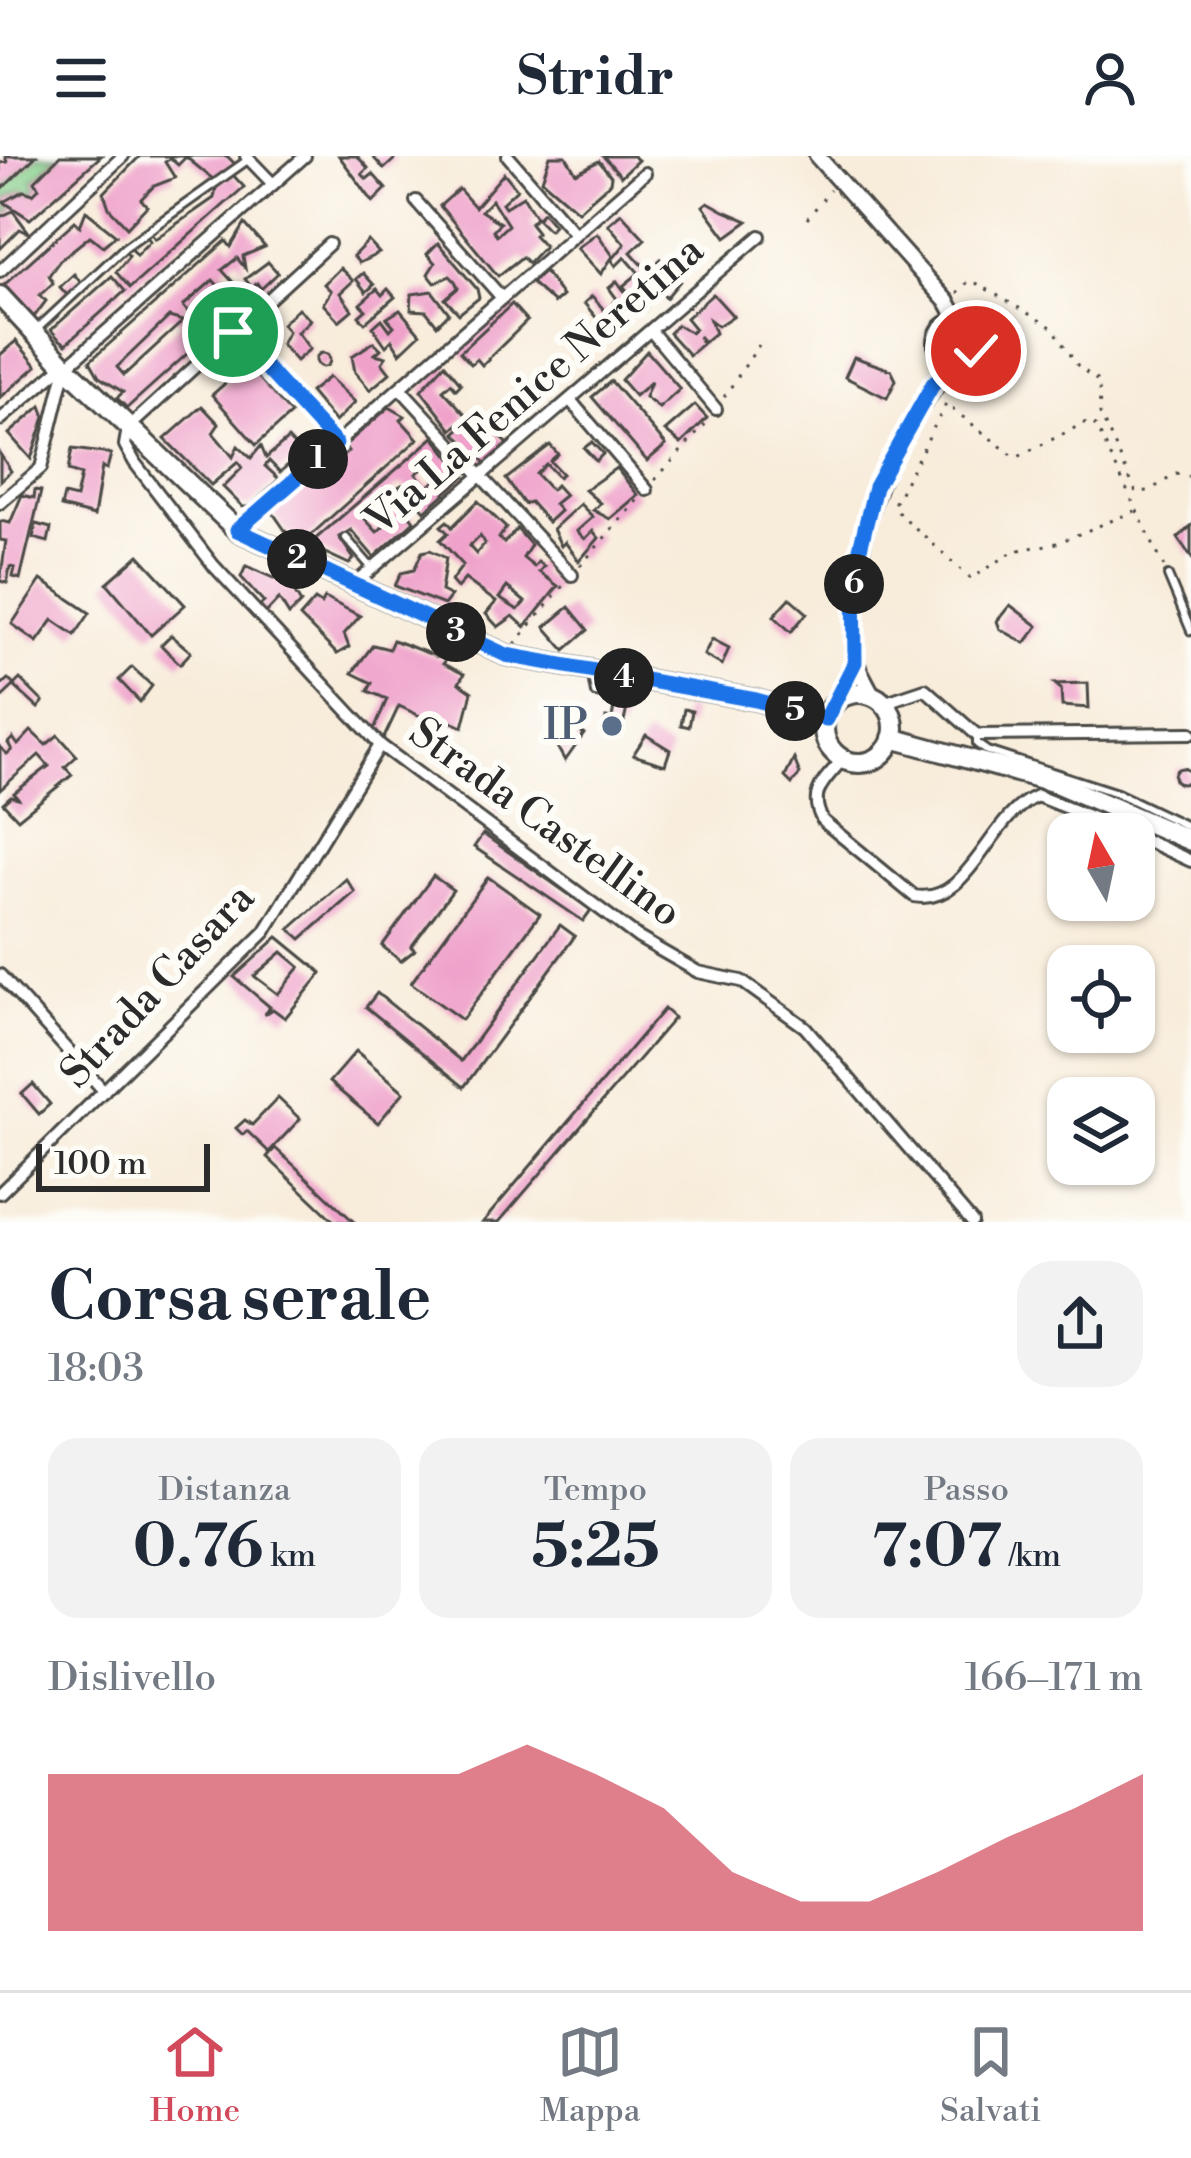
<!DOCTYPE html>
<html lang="it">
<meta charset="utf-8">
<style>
body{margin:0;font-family:"Libre Bodoni",serif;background:#f2f2f3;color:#1f2937;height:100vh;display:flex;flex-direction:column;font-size:45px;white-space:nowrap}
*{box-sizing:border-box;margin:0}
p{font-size:39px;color:#747a83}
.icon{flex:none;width:66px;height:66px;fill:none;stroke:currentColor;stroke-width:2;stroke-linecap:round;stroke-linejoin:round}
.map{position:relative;height:1066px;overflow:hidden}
.sheet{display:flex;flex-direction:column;background:#fff;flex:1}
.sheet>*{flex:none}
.needle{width:78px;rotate:351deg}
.fabs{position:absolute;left:1047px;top:657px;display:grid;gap:24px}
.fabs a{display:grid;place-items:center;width:108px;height:108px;border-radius:24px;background:#fff;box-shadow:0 3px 9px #0004;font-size:60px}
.scale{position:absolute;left:36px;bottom:30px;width:174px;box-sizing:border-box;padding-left:12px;border:6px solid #2b2b2b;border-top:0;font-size:33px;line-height:42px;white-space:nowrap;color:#2b2b2b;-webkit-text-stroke:9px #fdfcf7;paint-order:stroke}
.pin{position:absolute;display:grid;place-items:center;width:102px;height:102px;color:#fff;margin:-51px;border:6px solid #fff;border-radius:50%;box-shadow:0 3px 12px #0007}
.km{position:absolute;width:60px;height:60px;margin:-30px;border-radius:50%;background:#222;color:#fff;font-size:33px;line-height:60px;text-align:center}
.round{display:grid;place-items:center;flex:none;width:126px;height:126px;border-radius:36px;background:#f2f2f3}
.headline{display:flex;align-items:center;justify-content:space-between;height:204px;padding:0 48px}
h1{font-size:66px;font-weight:800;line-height:90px}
.metrics{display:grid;grid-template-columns:repeat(3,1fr);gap:18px;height:204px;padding:12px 48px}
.metrics div{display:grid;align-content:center;border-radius:30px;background:#f2f2f3;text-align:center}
.metrics b{font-size:60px;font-weight:800}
.metrics small{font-size:33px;font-weight:400}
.metrics p{font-size:33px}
.chart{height:336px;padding:24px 48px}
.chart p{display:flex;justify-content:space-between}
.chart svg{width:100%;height:216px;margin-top:12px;fill:#d1495b;opacity:.7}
header{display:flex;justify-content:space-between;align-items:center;height:156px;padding:0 48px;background:#fff;font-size:54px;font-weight:800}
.dock{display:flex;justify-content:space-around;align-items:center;height:168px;border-top:3px solid #e0e1e3;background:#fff;font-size:33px;color:#747a83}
.dock a{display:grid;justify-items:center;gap:6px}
.dock .on{color:#d1495b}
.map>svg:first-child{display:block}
.green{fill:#85cf8b;stroke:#587d5b;stroke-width:3}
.building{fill:#efa1ca;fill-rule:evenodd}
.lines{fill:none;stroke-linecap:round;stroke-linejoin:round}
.service-casing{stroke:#4a4845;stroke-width:12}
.minor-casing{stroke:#4a4845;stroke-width:16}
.tertiary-casing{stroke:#4a4845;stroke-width:20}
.primary-casing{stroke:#4a4845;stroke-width:24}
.path{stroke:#4a4845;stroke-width:3;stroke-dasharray:3 9;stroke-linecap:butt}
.service{stroke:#fff;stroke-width:6}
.minor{stroke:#fff;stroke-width:10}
.tertiary{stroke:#fff;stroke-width:14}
.primary{stroke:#fff;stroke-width:18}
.route-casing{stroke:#fff;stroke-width:24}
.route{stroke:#1a73e8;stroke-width:15}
.service-dot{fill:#5c6f8a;stroke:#fdfcf7;stroke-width:4.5}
.labels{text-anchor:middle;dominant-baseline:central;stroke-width:12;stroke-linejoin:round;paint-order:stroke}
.street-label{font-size:42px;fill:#2b2b2b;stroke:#fdfcf7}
.service-label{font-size:42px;fill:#4e5e75;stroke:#fdfcf7;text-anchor:end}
</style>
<header><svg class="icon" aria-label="menu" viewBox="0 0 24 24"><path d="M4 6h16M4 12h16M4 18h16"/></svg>Stridr<svg class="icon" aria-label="person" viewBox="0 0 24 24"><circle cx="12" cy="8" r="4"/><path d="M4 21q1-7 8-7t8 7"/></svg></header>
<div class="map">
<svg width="1191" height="1066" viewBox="0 0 1191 1066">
<rect width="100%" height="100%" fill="#fdfcf7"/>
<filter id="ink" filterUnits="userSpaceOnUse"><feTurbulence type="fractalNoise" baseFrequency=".00833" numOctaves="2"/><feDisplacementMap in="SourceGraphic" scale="24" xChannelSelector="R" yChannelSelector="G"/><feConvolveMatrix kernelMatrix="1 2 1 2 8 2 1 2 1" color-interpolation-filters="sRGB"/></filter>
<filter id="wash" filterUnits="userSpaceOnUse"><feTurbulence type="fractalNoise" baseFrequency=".004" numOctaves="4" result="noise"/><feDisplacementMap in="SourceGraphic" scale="48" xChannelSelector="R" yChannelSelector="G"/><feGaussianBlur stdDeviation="2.7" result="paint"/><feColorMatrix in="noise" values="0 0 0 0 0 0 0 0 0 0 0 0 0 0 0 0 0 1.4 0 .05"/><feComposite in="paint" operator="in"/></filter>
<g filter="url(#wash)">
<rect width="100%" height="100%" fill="#f8ecda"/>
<path class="green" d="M37 0H58L33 24 37 31 32 37 23 34 4 44 12 54 2 61 0 34Z"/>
<g id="blocks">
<g class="building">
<path d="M5 0H36L0 35V7L7 6Z"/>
<path d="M60 0H101L30 63 4 46 24 35 33 38 39 32 35 25Z"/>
<path d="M140 0H227L235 8 214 24 186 1 178 9 170 2 165 6 175 22 154 30 141 43 147 50 127 71 109 52 104 37Z"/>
<path d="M339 0H357L368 12 362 18 367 23 373 18 386 33 373 46Z"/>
<path d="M372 0H398L384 13Z"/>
<path d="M550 0H566L576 17 599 5 611 20 610 27 578 55 542 24Z"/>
<path d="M603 0H633L638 4 621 20Z"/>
<path d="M504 17 517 33 502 47 505 51 523 40 536 61 530 67 537 76 534 79 544 90 528 107 522 101 498 120 440 50 459 33 475 51ZM492 44 508 69 497 79 493 74 500 67 481 55Z"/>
<path d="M232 18 244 31 130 132 116 116 129 100 125 95 129 91 136 99 150 85 146 79 150 76 155 83 214 42 217 27Z"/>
<path d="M708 46 724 55 748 65 726 81 703 50Z"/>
<path d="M13 55 30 78 20 73 0 93V61Z"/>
<path d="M86 55 116 79 103 90 90 80 60 104 49 119 53 127 40 139 46 145 34 161 4 129 75 65 80 70Z"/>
<path d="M543 56 554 69 549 74 537 62Z"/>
<path d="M621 57 645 83 631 96 647 114 641 120 653 133 645 154 623 130 639 117 625 101 616 110 612 104 625 88 608 68Z"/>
<path d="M245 68 265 91 243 100 245 112 237 102 222 114 248 143 127 252 117 242 123 236 99 221 90 205 226 85 231 91ZM213 124 220 132 188 156 183 150ZM169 161 183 165 124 219 117 211Z"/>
<path d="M597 77 613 100 601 118 577 92Z"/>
<path d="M368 85 379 97 359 107 353 100Z"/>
<path d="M438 87 477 133 479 142 459 158 445 143 458 132 455 125 450 120 435 127 428 118 435 107 427 98Z"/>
<path d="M661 103 680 125 666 142 647 117Z"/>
<path d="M268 106 278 117 261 133 257 127 252 132 245 123Z"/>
<path d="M340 112 353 125 340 137 352 154 339 165 323 148 331 135 324 128Z"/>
<path d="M544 115 562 140 554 147 531 127Z"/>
<path d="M363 117 374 129 366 136 356 123Z"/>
<path d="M74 118 81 127 67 139 60 131Z"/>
<path d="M112 120 125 135 66 188 59 183 51 174Z"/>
<path d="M617 125 632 146 604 171 584 147 592 140 606 156 617 143 609 132Z"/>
<path d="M377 133 382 139 388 133 395 141 365 167 359 160 366 154 360 148Z"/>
<path d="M432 135 449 157 437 169 426 155 411 154 412 138Z"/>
<path d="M713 138 733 160 718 170 710 164 715 177 704 186 699 180 702 188 689 199 669 177 677 169 691 176 695 173 686 162Z"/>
<path d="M512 148 527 165 482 209 477 203 471 208 460 196Z"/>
<path d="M298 152 310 164 297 176 310 193 296 205 281 188 288 175 282 168Z"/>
<path d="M400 154 420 178 400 197 392 184 386 190 373 171 382 163 390 174 394 170 387 162Z"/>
<path d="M16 185 37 210 0 242V199Z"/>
<path d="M374 186 381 193 375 198 386 201 382 207 390 217 370 234 355 216 352 200Z"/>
<path d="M647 195 680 233 659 252 645 241 651 226 635 240 621 224Z"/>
<circle cx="323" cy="204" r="7"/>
<path d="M854 201 891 214 896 224 887 242 845 221Z"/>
<path d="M247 208 291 258 256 289 212 239Z"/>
<path d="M445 208 461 228 456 233 451 227 443 234 467 260 452 274 421 234Z"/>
<path d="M329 221 355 246 335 266 310 236Z"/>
<path d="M611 225 666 289 647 305 592 241Z"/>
<path d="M695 249 707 262 681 288 665 275Z"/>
<path d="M41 250 45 261 31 303 9 278Z"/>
<path d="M202 250 219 268 213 277 233 301 238 290 251 302 261 290 266 302 288 283 301 297 280 316 269 305 265 310 279 323 249 351H243L223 331 242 312 238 306 211 329 165 283Z"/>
<path d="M389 251 405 260 401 264 418 283 302 387 292 376 289 380 271 354 328 304 332 309 348 295 344 290Z"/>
<path d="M471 263 477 269 482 263 508 288 487 308 455 277Z"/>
<path d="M434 281 465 320 425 355 402 329 391 335 414 365 374 401 351 374 339 381 354 403 349 408 319 394 313 385ZM429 307 440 320 428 331 416 318ZM378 352 389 365 377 376 365 363Z"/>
<path d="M592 286 603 298 596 305 584 292Z"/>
<path d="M550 289 558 298 550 305 562 318 558 321 546 308 536 318 551 334 556 329 565 339 554 348 560 355 548 366 530 346 524 348 506 323Z"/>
<path d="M72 293 111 298 107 313 102 311 94 360 61 351 64 339 76 342 81 319 68 315Z"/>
<path d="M0 298 11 315 0 325Z"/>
<path d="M616 312 638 339 610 363 593 354 600 347 585 334Z"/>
<path d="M35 334 41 335 20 423 13 421 15 412 10 411 7 427 0 425 6 385 0 384V365L10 367 22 339 34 342Z"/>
<path d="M478 345 506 372 499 382 504 387 517 373 531 389 523 402 534 411 538 406 544 410 539 416 558 430 525 471 513 460 498 471 486 458 496 446 465 423 457 432 451 425 463 409 440 384 448 377 441 370 447 365 452 371ZM480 380 485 387 476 398 469 390ZM507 431 525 446 518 454 499 442Z"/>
<path d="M580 348 593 361 577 375 585 383 593 375 599 382 579 405 565 386 561 390 553 373Z"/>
<path d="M36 368 51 372 48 386 33 382Z"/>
<path d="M1191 370V401L1178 382Z"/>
<path d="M430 394 446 402 441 435 451 440 444 449 395 430 401 417 414 414 422 396Z"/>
<path d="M139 399 185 449 151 479 107 427Z"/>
<path d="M246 410 290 429 301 447 289 459 279 443 264 459 257 452 264 446 241 421Z"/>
<path d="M41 424 90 457 75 479 53 464 37 486 12 468Z"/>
<path d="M325 442 360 460 344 478 349 491 337 498 300 461 315 444 321 448Z"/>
<path d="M790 442 807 457 791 476 774 460Z"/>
<path d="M1010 449 1038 470 1025 487 1000 473 997 465Z"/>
<path d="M569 451 588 474 565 494 545 471Z"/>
<path d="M171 479 191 496 180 508 161 489Z"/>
<path d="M712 483 729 492 722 509 704 499Z"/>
<path d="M393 484 446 504 443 508 464 518 459 527 472 536 463 571 443 562 439 569 399 550 383 584 373 576 387 543 368 535 372 527 352 517 373 489 389 493Z"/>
<path d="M132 511 152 530 140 546 119 524Z"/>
<path d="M8 523 14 529 20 523 43 546 38 552 14 530 0 543V530Z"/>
<path d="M1088 527 1089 552 1062 550 1061 533 1055 528Z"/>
<path d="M617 532 631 535 622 574 605 572 606 562 612 563Z"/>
<path d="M684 553 692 555 689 571 681 569Z"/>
<path d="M568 567 584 578 565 605 555 587Z"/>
<path d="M31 575 46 589 58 579 77 600 65 611 72 619 18 663 3 647 11 640 18 642 14 637 49 610 39 599 0 634V591L7 598 12 594 8 587 13 582 18 589Z"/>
<path d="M646 579 670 594 665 609 633 599Z"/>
<path d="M794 603 800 618 792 628 785 621Z"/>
<circle cx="1182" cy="620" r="8"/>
<circle cx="502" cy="649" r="8"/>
<path d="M483 678 591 754 583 765 474 691Z"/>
<path d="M433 720 453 734 411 791 415 794 401 805 382 790Z"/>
<path d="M488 721 540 758 462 864 411 827Z"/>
<path d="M346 723 355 736 301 783 290 773Z"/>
<path d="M560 769 575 780 464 931 366 851 377 837 461 905Z"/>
<path d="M278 781 322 817 285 862 273 853 264 859 270 851 234 821ZM282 796 300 811 278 838 254 820Z"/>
<path d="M664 853 674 862 499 1066H483Z"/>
<path d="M356 895 404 936 378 967 329 926Z"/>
<path d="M33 928 50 948 39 958 22 938Z"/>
<path d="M278 942 300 963 269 996 247 975 243 979 236 972 245 964 252 969Z"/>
<path d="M275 992 297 1012 354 1066H335L267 1001Z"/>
</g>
</g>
</g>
<g filter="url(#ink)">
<use href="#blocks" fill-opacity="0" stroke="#4a4845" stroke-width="3"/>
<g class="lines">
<g class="service-casing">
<g id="service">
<path d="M36 174 125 91 249 3"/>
<path d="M346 382 371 411"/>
<path d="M1168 420 1191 475"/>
<path d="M592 520 595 537 634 542 645 526"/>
<path d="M977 579V588L987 595 1117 637 1191 672"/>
</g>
</g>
<g class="minor-casing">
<g id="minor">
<path d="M246 0 273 28"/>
<path d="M508 0 575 78"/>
<path d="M416 45 502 142"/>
<path d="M329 88 128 272 125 289 135 307 214 410 380 589 639 782 698 816 741 825 805 871 972 1066"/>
<path d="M0 115 123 0"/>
<path d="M233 175 336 288"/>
<path d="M651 175 716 253"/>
<path d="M400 232 572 419"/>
<path d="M570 244 647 334"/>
<path d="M0 264 64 209"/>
<path d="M0 347 41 312 66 211 305 0"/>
<path d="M237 374 645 17"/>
<path d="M352 430 760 80"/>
<path d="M883 547 925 533 977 579 1191 577"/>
<path d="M843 603C824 625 807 637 823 665L914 740C970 751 989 659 1037 640L1133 678"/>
<path d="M1134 679 1191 705"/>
<path d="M0 819 104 935"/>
<path d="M0 1037 265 776 380 589"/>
</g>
</g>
<g class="tertiary-casing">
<g id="tertiary">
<path d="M817 0 948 147 958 166"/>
<circle cx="957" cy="186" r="21"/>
<path d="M855 506C850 382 875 303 954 207"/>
<path d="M839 544 855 506 873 540"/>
</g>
</g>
<g class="primary-casing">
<g id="primary">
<path d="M0 140 64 209 237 374 506 499 756 544 825 563"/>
<circle cx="859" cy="572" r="35"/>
<path d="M892 582 1053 626 1191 685"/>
</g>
</g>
<g class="path">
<path d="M807 63 830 34"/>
<path d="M957 137 969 125 978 128 1053 172 1078 210 1099 226 1100 258 1136 336 1149 335 1176 318 1191 321"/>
<path d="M724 241 759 189"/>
<path d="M655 324 709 264"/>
<path d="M1135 355 1057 387 1014 395 971 423 896 354 895 346 946 248 1016 302 1088 265 1096 270 1165 413"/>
<path d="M580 410 641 340"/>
<path d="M515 488 566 426"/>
</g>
<use href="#service" class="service"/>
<use href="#minor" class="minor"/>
<use href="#tertiary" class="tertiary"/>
<use href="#primary" class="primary"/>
</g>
</g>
<g class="lines" filter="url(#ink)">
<g class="route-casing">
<path id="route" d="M233 176 336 288 237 374 506 499 756 544 826 563 855 506 854 417 875 331 933 228 954 207 967 205 976 195"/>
</g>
<use href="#route" class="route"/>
</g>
<circle class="service-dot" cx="612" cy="570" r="12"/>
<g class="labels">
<g class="street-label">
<text transform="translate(535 230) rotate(-41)">Via La Fenice Neretina</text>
<text transform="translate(545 667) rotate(36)">Strada Castellino</text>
<text transform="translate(158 830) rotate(-47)">Strada Casara</text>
</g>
<g class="service-label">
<text x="588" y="570">IP</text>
</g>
</g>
</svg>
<div class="fabs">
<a><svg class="needle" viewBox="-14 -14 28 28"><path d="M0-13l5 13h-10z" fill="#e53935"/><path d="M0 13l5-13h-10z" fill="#747a83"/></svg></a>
<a><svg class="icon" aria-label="locate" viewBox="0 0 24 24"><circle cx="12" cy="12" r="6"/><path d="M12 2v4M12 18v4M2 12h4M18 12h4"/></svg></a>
<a><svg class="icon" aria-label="layers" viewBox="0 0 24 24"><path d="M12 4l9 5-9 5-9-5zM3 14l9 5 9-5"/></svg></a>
</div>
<div class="scale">100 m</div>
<div class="pin" style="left:233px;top:176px;background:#1e9e55"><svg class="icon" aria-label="arrive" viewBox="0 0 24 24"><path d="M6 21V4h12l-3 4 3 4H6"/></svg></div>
<div class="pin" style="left:976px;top:195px;background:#d93025"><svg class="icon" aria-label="check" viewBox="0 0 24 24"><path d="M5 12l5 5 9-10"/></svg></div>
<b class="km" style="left:318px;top:303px">1</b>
<b class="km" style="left:297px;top:403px">2</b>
<b class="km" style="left:456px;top:476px">3</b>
<b class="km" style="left:624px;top:522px">4</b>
<b class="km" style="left:795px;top:555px">5</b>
<b class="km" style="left:854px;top:428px">6</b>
</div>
<section class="sheet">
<div class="headline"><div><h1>Corsa serale</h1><p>18:03</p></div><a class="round"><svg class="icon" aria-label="share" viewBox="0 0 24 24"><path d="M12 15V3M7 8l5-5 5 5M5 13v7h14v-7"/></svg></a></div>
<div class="metrics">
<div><p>Distanza</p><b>0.76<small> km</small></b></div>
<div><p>Tempo</p><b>5:25</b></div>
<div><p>Passo</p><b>7:07<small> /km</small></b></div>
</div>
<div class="chart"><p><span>Dislivello</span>166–171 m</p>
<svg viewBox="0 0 160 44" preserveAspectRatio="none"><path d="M0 44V12L10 12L20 12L30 12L40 12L50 12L60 12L70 6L80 12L90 19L100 32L110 38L120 38L130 32L140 25L150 19L160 12V44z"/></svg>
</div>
</section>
<nav class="dock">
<a class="on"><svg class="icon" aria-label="home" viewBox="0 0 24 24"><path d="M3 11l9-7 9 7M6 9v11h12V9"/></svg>Home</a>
<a><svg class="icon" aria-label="map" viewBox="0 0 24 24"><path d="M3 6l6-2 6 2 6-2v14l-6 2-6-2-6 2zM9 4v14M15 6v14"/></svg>Mappa</a>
<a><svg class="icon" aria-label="saved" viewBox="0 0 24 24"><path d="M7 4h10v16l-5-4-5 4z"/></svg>Salvati</a>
</nav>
